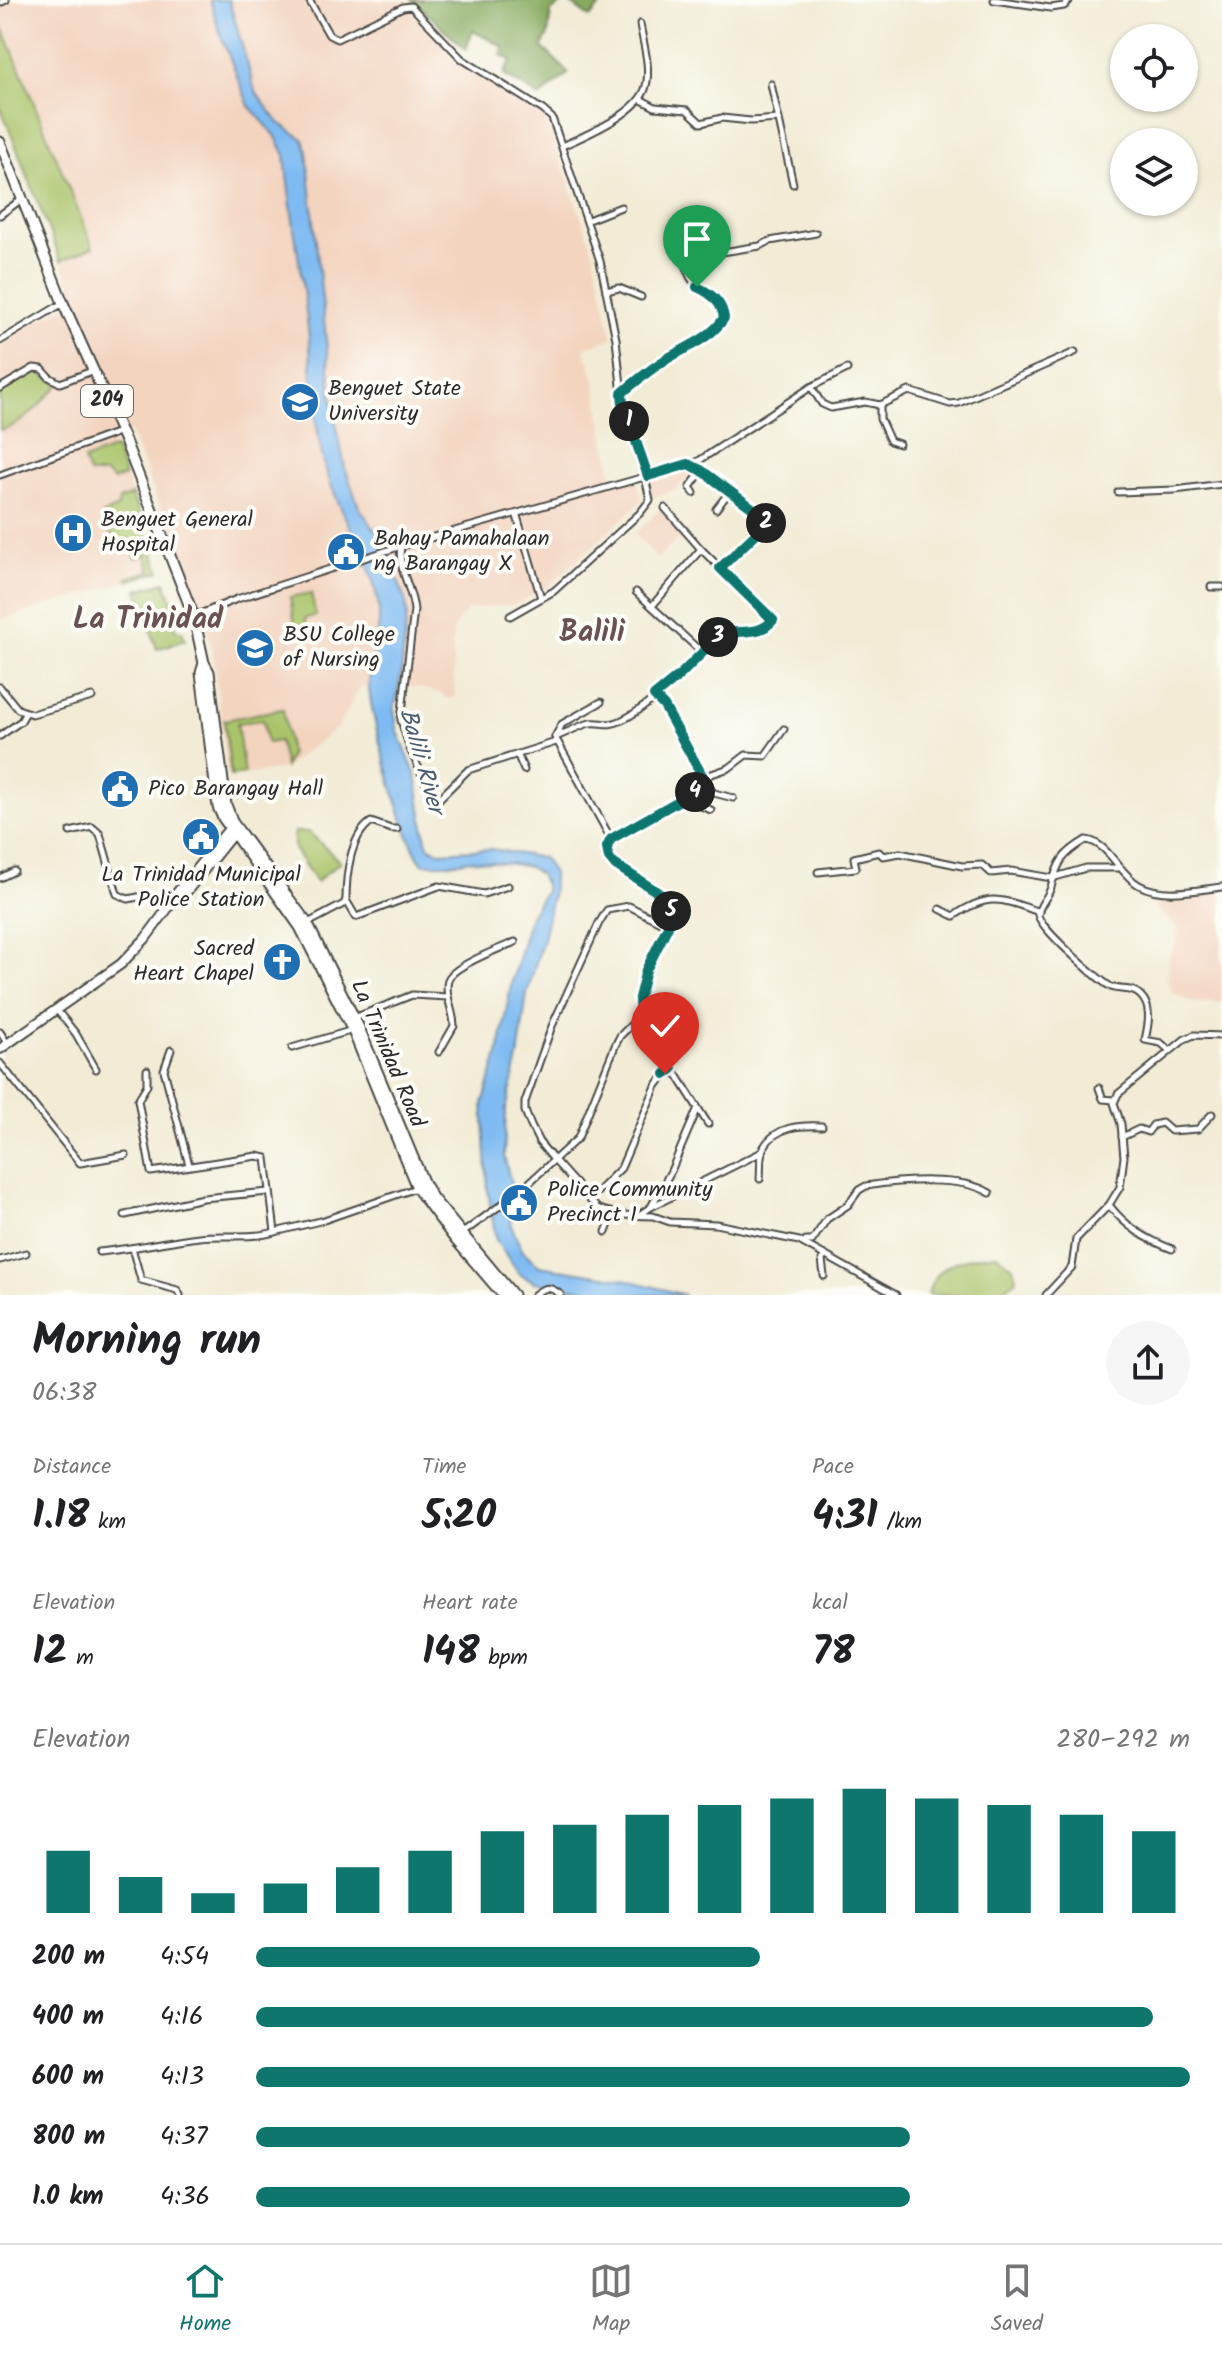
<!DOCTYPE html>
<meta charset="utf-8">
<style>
body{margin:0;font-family:Kalam,sans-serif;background:#f6f6f6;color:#202124;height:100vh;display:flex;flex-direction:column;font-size:30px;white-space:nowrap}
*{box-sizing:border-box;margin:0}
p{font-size:26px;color:#757577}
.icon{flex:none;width:44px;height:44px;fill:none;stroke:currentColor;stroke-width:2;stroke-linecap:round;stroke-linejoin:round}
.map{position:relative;height:1295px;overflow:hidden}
.drawer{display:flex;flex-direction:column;background:#fff;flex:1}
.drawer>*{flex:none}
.buttons{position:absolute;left:1110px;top:24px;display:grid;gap:16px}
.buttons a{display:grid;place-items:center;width:88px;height:88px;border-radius:50%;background:#fff;box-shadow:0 2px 6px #0004;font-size:40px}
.pin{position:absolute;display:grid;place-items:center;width:68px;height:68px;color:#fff;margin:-82px -34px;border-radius:50% 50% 50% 0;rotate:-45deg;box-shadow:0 0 8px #0007}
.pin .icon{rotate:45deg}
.km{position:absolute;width:40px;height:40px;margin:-20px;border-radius:50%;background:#222;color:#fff;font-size:22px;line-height:40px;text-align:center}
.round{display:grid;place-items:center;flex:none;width:84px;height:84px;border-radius:42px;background:#f6f6f6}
.overview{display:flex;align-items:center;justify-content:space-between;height:136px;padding:0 32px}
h1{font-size:44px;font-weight:700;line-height:60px}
.figures{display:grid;grid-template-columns:repeat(3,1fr);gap:12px;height:136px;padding:8px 32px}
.figures div{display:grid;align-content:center}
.figures b{font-size:40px;font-weight:700}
.figures small{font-size:22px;font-weight:400}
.figures p{font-size:22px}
.chart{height:224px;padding:16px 32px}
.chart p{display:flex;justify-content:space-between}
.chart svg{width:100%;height:144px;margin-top:8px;stroke:#0f766e;stroke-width:6}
ul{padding:0 32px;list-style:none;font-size:26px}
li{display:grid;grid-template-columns:128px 96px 1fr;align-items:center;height:60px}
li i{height:20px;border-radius:10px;background:#0f766e}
.dock{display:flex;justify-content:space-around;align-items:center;height:112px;border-top:2px solid #e0e0e0;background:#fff;font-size:22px;color:#757577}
.dock a{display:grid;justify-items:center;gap:4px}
.dock .selected{color:#0f766e}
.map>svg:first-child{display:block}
.built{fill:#f3d4bf}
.green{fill:#aac46a;stroke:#6a784a;stroke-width:2}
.forest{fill:#87aa5e;stroke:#596a44;stroke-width:2}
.water{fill:#7fbbf2;stroke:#55738e;stroke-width:2}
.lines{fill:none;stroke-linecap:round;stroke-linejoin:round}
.minor-casing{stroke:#494845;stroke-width:9}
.primary-casing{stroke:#494845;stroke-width:12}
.trunk-casing{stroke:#494845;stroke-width:13}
.minor{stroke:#fff;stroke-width:5}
.primary{stroke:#fff;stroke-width:8}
.trunk{stroke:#fff;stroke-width:9}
.route-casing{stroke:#fff;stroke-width:16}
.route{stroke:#0f766e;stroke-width:10}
.labels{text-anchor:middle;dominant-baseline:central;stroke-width:8;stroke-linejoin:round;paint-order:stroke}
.shield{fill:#fdfcf7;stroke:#6a6a68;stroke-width:2}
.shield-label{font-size:20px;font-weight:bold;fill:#2b2b2b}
.poi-label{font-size:22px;fill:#2b2b2b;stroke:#fdfcf7;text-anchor:start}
.street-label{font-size:22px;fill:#2b2b2b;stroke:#fdfcf7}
.water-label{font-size:24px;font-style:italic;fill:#485d71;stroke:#fdfcf7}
.district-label{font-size:30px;font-weight:bold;fill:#695251;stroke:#fdfcf7}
</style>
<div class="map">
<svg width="1222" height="1295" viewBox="0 0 1222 1295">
<rect width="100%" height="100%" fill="#fdfcf7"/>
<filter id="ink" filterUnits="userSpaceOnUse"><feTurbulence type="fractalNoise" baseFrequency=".0125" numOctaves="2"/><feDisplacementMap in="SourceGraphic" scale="16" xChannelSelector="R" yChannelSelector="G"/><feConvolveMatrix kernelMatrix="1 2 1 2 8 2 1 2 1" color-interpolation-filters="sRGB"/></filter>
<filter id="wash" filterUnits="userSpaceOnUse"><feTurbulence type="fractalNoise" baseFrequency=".006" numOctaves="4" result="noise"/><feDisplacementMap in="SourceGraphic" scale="32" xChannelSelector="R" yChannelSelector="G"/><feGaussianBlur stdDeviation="1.8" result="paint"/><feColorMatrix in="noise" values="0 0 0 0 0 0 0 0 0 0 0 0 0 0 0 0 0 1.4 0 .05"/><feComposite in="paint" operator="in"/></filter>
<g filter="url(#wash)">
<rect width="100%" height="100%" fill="#f2ecd6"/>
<g class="built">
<path d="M0 0H409L408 9 461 64 544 115 592 247 613 338 584 348 594 376 613 482 635 476 643 500 548 587 517 604 469 609 458 620 453 631 452 644 455 697 448 699 439 693 416 687H363L358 691 338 727 283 769 228 777 213 654 202 613 130 431 112 439 160 571 0 620V346L37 320 77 301 0 104Z"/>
<path d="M686 466 697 472 677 489 653 497 647 480Z"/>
<path d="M661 508 684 534 657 559 635 534Z"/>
<path d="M1222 891V1003L1190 1002 1173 994 1167 980 1169 956 1177 940 1178 928 1152 904 1166 894Z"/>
</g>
<g class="green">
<path d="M3 28 93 247 61 261 0 106V29Z"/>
<path d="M37 372 59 385C42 401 23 427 0 430V391Z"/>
<path d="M115 448 125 476 113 480 106 474H89L84 460Z"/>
<path d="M132 495 160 571 128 581 127 578 151 571 146 555 135 558 132 549 125 551 116 548 103 514 118 507 119 500Z"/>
<path d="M165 582 178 616 173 619 177 631H182L185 640 157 649 138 590Z"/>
<path d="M311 593 316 616 305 618 308 634 297 636 290 597Z"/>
<path d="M283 709 290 755 285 767 279 741 267 743 263 720 237 723 244 774 231 776 224 720Z"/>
<path d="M294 832H309L340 862 316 882 294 849Z"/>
<path d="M997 1254 1013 1267 1017 1280 1003 1290 1001 1295H928C935 1261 967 1257 997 1254Z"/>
</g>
<path class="forest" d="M412 0H605L590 18 566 0 551 12 548 35 542 47 569 73 540 97 504 75 511 60 501 55 504 47 473 31 466 49Z"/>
<path class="water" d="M210 0H229L255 91 279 123 303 139 307 152 333 408 345 468 359 507 386 546 406 603 407 614 401 675 394 709 397 729 416 776 426 840 429 847 440 852 491 849 543 858 553 873V891L543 939 527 993 518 1058 506 1109 504 1156 512 1187 509 1212 513 1230 522 1250 539 1266 624 1279 685 1295H620L535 1282 519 1274 496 1240 488 1191 483 1103 498 1055 511 985 530 916 545 892V884L539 874 529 867 513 864 471 860 448 864H424C407 851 369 712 369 686 370 658 383 631 378 602 370 553 338 514 325 467 313 422 313 375 308 329 302 271 290 213 285 155L275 135 249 106 221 36Z"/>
</g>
<g filter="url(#ink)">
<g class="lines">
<g class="minor-casing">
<g id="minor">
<path d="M309 0 329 35 337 39 403 7 411 6 462 59 543 110 552 118 600 261 616 339 623 404 648 476"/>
<path d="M994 0 1051 8 1064 6 1070 0"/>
<path d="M0 3 6 0"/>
<path d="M771 84 793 184"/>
<path d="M640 99 655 107 687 110 701 123 722 118 751 121 779 119"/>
<path d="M562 146C586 135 640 113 646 86 651 67 643 43 640 24"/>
<path d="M0 215 22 199"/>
<path d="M588 220 621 207"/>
<path d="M606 291 619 288 641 297"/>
<path d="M0 341 63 303"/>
<path d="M811 387 822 404 831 408 865 402 880 405 909 391 950 404 959 403 1075 352"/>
<path d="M0 388 34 368 42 369 49 377 60 383 92 371"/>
<path d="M623 392 646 372 702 339 724 318C720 289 687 292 687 264L716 253 760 246 770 241 816 233"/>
<path d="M880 405V419L890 441 899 444"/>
<path d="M689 465C711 475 752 501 767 520L759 531 720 568"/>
<path d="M0 475 119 432"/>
<path d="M1118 492 1175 490 1222 484"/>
<path d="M694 493 690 487 702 471"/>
<path d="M716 509 730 491"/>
<path d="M517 516 541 598"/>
<path d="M401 547C397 568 412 588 414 610L401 720 410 749 432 797 438 800 468 770 556 742"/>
<path d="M1211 587H1222"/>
<path d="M636 592 697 648"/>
<path d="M652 606 701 549"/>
<path d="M195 616 237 599 395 548 697 462 811 387 847 369"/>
<path d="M510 616 554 591 640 513 650 500 645 477"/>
<path d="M0 687 18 709 32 714 92 697"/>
<path d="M654 696 664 706 703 777"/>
<path d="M601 702 562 724 555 737 611 839"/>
<path d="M0 736 21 721 25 714"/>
<path d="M555 737C567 733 578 726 590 723 602 721 607 727 620 721 659 703 688 661 721 634 740 629 758 637 773 620L701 549 665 508"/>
<path d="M518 756 524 770"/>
<path d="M702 781 714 793 733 798"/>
<path d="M687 797 693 803 711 810"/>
<path d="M70 832 92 827 100 834 117 894 128 899 143 896"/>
<path d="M818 872 856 868 854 858 879 852 883 856 900 853 962 866 982 865 991 873 1011 871 1052 878 1086 868H1118"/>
<path d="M0 878 14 871"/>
<path d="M346 900 356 917 439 886 484 894 508 886"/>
<path d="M940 909 954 916C989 892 1002 899 1039 912"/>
<path d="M308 923 344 904 346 900C346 876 350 836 371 822L391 829H397"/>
<path d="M668 926 629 906 607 910 599 923 552 1026 525 1102V1111L531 1126 539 1142 554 1160 597 1208 605 1211 622 1215 653 1216 670 1222 716 1224 799 1241 896 1295"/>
<path d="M56 1009 76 1034 96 1069"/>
<path d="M354 1018 412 995 448 997"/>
<path d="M0 1032 7 1043"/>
<path d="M292 1048 353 1030"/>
<path d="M171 1050 164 1070 189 1165"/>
<path d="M1170 1051 1161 1043 1145 1040C1148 1026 1153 1007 1140 995 1132 987 1121 991 1111 987 1100 981 1037 926 1038 914 1039 905 1049 896 1051 887 1058 862 1062 854 1086 840 1108 842 1120 875 1139 885 1163 898 1196 890 1222 887"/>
<path d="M439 1052 454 1026C454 1011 444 995 448 980 452 966 501 948 515 942"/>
<path d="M0 1063 80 1163 126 1155"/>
<path d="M1099 1088 1103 1099 1114 1100"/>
<path d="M708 1124 640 1016 642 985 668 926 671 915 669 904 657 891 622 871 609 858 607 847 611 839 696 791 703 777 729 768 746 755 765 756 784 729"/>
<path d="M1122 1137 1139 1129 1148 1132 1153 1125 1162 1123 1171 1131 1198 1129 1212 1114"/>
<path d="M760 1179C761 1170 759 1155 764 1147 776 1126 800 1125 822 1126"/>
<path d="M590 1199 621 1168 656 1086 665 1074 672 1069"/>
<path d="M652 1205 671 1171 697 1110"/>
<path d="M1109 1205C1126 1227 1146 1239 1172 1249"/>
<path d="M125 1215 203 1198 269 1192"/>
<path d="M639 1215 651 1207 762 1152"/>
<path d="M275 1232 324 1220 419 1187"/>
<path d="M606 1232 613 1214"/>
<path d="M460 1235 520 1191 578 1138 615 1046 620 1036 640 1016"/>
<path d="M806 1241H812L827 1219 848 1205 859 1190 866 1186C898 1181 962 1175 990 1193"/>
<path d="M132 1248 141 1280 177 1290 180 1295"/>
<path d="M99 1252C133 1249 166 1241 199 1237 224 1234 251 1239 275 1232L266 1158 257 1156 151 1172 138 1100 147 1085V1070"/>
<path d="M0 1260 26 1253"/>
<path d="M824 1276 822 1260 825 1255"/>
<path d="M534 1295C545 1286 550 1286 561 1295"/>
<path d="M1046 1295 1072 1267 1076 1239 1109 1205 1120 1187 1124 1157 1121 1124 1114 1103 1118 1094 1185 1039 1194 1035 1222 1036"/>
</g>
</g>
<g class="primary-casing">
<g id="primary">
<path d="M171 904 179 901 236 830"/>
<path d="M0 1049 121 964 145 939 171 904V900L232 825"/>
</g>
</g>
<g class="trunk-casing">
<g id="trunk">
<path d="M0 142 63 303 125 441 194 617 204 663 209 672 226 805 233 823 307 923 359 1028 424 1184 433 1199 513 1295"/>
<path d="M204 663 201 673 218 807 223 818 300 927 353 1031 417 1188 455 1239 503 1295"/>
</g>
</g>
<use href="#minor" class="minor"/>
<use href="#primary" class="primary"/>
<use href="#trunk" class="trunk"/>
</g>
</g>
<g class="lines" filter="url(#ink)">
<g class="route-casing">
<path id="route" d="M665 1074 672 1069 640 1016 639 998 646 970 668 926 671 910 662 895 614 864 609 858 607 847 611 839 696 791 703 777 664 706 654 696 680 675 721 634C739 629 759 637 773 620L720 568 764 526 766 518 701 470 688 464 648 476 623 404 622 393C635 382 648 371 662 362 683 348 710 340 724 318 722 302 711 293 697 287"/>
</g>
<use href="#route" class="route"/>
</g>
<defs>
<g id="university-disc" transform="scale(2)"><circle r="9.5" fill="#1f6fb2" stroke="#fdfcf7"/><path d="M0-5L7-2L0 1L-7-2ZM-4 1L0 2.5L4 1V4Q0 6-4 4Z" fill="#fff"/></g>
<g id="hospital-disc" transform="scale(2)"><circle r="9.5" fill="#1f6fb2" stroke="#fdfcf7"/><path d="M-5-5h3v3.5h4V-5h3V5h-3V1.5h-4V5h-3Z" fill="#fff"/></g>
<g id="civic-disc" transform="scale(2)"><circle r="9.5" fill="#1f6fb2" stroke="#fdfcf7"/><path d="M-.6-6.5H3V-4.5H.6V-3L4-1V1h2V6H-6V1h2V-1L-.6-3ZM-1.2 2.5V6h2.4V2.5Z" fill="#fff"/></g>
<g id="church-disc" transform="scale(2)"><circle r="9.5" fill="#1f6fb2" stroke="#fdfcf7"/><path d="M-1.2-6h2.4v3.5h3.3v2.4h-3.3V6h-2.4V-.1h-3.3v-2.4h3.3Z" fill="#fff"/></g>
</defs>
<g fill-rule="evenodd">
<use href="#university-disc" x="300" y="402"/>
<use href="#hospital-disc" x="73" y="533"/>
<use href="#civic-disc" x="346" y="552"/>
<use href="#university-disc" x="255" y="648"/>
<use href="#civic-disc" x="120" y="789"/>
<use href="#civic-disc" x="201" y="837"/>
<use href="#church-disc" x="282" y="962"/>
<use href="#civic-disc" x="519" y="1203"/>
</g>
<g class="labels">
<rect class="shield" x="81" y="385" width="52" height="32" rx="6"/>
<g class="shield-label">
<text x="107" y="401">204</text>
</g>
<g class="poi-label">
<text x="328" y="389">Benguet State<tspan x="328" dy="25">University</tspan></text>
<text x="101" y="520">Benguet General<tspan x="101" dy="25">Hospital</tspan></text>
<text x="374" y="539">Bahay Pamahalaan<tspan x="374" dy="25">ng Barangay X</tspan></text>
<text x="283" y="635">BSU College<tspan x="283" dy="25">of Nursing</tspan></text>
<text x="148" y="789">Pico Barangay Hall</text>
<text x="201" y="875" text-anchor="middle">La Trinidad Municipal<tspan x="201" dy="25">Police Station</tspan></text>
<text x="254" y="949" text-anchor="end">Sacred<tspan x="254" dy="25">Heart Chapel</tspan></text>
<text x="547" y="1190">Police Community<tspan x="547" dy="25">Precinct 1</tspan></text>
</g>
<g class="street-label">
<text transform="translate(387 1054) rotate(67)">La Trinidad Road</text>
</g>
<g class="water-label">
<text transform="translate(421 761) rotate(74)">Balili River</text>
</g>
<g class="district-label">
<text x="148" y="620">La Trinidad</text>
<text x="592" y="633">Balili</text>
</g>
</g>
</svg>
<div class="buttons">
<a><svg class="icon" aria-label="locate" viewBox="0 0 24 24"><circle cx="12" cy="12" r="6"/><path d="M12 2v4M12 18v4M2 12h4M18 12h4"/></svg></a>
<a><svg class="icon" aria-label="layers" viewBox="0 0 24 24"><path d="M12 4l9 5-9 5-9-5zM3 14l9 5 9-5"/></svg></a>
</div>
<div class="pin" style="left:697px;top:287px;background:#1e9e55"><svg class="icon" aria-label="arrive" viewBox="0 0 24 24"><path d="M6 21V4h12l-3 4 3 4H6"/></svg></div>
<div class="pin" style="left:665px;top:1074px;background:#d93025"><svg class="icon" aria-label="check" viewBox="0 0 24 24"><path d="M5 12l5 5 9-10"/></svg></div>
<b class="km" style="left:629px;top:421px">1</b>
<b class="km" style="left:766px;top:523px">2</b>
<b class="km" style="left:718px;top:637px">3</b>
<b class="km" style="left:695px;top:792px">4</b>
<b class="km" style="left:671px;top:911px">5</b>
</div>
<section class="drawer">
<div class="overview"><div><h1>Morning run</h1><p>06:38</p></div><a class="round"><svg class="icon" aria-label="share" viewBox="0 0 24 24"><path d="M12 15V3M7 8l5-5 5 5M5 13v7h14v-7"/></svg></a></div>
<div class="figures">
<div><p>Distance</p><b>1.18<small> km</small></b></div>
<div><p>Time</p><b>5:20</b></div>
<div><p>Pace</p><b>4:31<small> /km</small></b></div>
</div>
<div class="figures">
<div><p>Elevation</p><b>12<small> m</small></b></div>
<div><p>Heart rate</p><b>148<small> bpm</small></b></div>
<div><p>kcal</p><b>78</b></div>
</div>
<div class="chart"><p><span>Elevation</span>280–292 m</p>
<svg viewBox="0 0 160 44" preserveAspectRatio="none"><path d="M5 44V25M15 44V33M25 44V38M35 44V35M45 44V30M55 44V25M65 44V19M75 44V17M85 44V14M95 44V11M105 44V9M115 44V6M125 44V9M135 44V11M145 44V14M155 44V19"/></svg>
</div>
<ul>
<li><b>200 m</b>4:54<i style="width:54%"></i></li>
<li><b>400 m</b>4:16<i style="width:96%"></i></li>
<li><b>600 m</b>4:13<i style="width:100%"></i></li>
<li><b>800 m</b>4:37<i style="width:70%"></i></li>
<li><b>1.0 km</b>4:36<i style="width:70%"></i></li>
</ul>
</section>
<nav class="dock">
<a class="selected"><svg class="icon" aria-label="home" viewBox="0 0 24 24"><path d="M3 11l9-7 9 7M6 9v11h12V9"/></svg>Home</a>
<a><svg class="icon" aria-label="map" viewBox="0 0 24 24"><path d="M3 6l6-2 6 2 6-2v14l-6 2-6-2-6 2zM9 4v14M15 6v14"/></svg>Map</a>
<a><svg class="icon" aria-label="saved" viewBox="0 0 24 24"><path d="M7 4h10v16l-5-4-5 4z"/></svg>Saved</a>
</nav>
